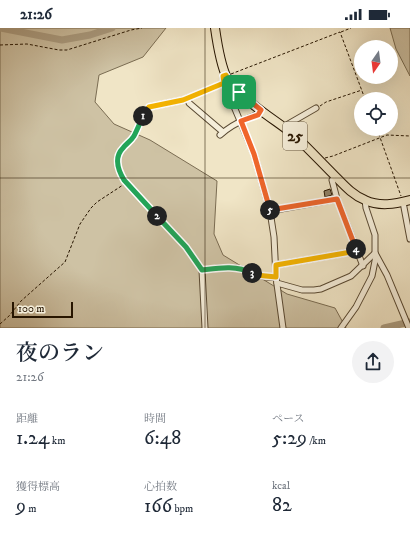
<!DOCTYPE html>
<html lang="ja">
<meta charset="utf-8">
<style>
body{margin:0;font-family:"IM FELL DW Pica","Noto Serif JP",serif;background:#f2f2f3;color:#1f2937;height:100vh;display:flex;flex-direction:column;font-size:15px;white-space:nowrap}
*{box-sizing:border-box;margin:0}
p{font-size:13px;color:#747a83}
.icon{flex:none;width:22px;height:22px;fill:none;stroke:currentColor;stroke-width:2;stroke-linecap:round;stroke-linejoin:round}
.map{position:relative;height:300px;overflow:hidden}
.details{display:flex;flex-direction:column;background:#fff;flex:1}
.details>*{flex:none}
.needle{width:26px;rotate:194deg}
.controls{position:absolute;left:354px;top:12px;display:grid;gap:8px}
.controls a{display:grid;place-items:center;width:44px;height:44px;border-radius:50%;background:#fff;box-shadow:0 4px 16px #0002;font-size:20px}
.scale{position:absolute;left:12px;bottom:10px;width:61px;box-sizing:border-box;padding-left:4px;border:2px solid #271500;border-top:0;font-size:11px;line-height:14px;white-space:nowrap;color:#271500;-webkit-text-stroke:3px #f5eeda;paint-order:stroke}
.pin{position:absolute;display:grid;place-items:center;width:34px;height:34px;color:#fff;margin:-17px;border-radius:8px;box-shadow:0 2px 6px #0006}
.km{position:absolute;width:20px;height:20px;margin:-10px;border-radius:50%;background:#222;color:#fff;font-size:11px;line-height:20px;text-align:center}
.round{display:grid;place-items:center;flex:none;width:42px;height:42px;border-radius:21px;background:#f2f2f3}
.headline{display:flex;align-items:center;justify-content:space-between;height:68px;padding:0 16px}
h1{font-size:22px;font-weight:600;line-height:30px}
.stats{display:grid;grid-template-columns:repeat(3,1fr);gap:6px;height:68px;padding:4px 16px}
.stats div{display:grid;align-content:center}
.stats b{font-size:20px;font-weight:600}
.stats small{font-size:11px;font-weight:400}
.stats p{font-size:11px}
.status{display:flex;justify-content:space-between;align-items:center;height:28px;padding:0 20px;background:#fff;direction:ltr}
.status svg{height:11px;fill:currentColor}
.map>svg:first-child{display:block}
.green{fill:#cec2a4;stroke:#7a6c52}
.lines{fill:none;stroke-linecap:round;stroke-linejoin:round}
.river{stroke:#ac9e83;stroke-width:7}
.building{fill:#908167;stroke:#271500}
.street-casing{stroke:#594932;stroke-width:7}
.primary-casing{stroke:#271500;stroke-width:10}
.path{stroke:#271500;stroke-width:1;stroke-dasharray:3 2;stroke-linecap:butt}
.street{stroke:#f5eeda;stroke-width:5}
.primary{stroke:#f0e5c6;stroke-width:8}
.split-1-casing{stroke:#fff;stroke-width:8}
.split-2-casing{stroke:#fff;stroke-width:8}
.split-3-casing{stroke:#fff;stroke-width:8}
.split-4-casing{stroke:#fff;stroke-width:8}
.split-5-casing{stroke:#fff;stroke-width:8}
.split-6-casing{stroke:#fff;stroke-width:8}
.split-1{stroke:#f5b400;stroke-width:5}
.split-2{stroke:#22a559;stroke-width:5}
.split-3{stroke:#22a559;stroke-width:5}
.split-4{stroke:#f5b400;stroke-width:5}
.split-5{stroke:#f0652b;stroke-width:5}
.split-6{stroke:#f0652b;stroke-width:5}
.grid{fill:none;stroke:#271500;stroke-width:1;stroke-opacity:0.55}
.labels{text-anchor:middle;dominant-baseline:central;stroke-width:4;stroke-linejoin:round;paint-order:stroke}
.shield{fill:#f5eeda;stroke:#655641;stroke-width:1}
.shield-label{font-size:16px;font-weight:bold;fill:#271500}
</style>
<div class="status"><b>21:26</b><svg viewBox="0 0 49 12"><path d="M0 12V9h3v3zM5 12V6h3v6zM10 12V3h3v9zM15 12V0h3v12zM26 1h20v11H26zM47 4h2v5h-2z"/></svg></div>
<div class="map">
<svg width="410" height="300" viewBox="0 0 410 300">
<rect width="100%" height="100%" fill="#f0e5c6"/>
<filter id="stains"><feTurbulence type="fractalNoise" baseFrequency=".005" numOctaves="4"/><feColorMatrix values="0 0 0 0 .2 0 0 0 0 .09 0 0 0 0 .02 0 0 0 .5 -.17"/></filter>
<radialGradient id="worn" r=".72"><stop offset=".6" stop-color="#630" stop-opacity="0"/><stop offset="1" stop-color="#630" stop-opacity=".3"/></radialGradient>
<g class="green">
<path d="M0 0H166L143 29 99 47 95 74 114 96 150 112 217 153 214 206 223 227 287 266 335 280 346 300H0Z"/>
<path d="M390 0H410V48L396 21Z"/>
</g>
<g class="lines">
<g class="river">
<path d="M0 0 62 12 90 7 112 0"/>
<path d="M384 300 410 294"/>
</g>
</g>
<path class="building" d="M330 161 332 167 325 169 324 163Z"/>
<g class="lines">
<g class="street-casing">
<g id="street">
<path d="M226 48H223L224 55 254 126 270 183 274 209 276 249 283 300"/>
<path d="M188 70 189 75 223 104"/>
<path d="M283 99 316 80"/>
<path d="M220 107C227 101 234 96 242 93 249 89 256 89 261 82"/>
<path d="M133 110 146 83 149 79 183 72 224 55"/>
<path d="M336 148 332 152 337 171 363 238"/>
<path d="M365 172 366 180 375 207V225L387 247 409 300"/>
<path d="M403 174 410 211"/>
<path d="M270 183 337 171"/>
<path d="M276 237 357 223"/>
<path d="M277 255 302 262H314L321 261 351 248 375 225"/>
<path d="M205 300 202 242C213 241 226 238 237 240 249 242 264 252 276 249"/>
<path d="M341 300 356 279 372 248 376 228"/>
</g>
</g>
<g class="primary-casing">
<path id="primary" d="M215 0C217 14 221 38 227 50 237 69 277 93 294 107 307 119 320 133 333 146 343 156 352 167 365 172 380 179 395 176 410 172"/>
</g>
<g class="path">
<path d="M341 4 351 0"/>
<path d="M0 17 27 16 59 22H67L131 2 142 0"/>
<path d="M231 46 340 4 365 71"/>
<path d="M320 78 326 74 362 62"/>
<path d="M377 101 401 168"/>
<path d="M129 113 121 121 118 129 120 147 132 162 186 219 199 238"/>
<path d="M325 130 333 128 387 107 410 108"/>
<path d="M0 296 9 288 21 273 65 234 80 196 91 180 97 174 126 155"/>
</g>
<use href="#street" class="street"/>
<use href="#primary" class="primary"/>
</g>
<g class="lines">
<g class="split-1-casing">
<path id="split-1" d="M143 88 149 79 183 72 224 55 223 48 226 47 231 55 239 64"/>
</g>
<g class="split-2-casing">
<path id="split-2" d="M143 88C140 95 137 102 134 108 131 113 126 116 123 120 114 129 118 142 124 152L157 188"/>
</g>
<g class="split-3-casing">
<path id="split-3" d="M157 188 186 219 202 242C219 240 236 237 252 245"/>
</g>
<g class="split-4-casing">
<path id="split-4" d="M252 245 256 247 276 249V237L357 223 356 221"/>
</g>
<g class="split-5-casing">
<path id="split-5" d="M270 182 337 171 356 221"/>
</g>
<g class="split-6-casing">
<path id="split-6" d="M239 64 261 82 258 87 241 93 254 126 270 182"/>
</g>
<use href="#split-1" class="split-1"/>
<use href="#split-2" class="split-2"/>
<use href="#split-3" class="split-3"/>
<use href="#split-4" class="split-4"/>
<use href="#split-5" class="split-5"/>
<use href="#split-6" class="split-6"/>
</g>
<path class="grid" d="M205 0V300M0 150H410"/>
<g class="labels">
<rect class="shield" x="283" y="94" width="24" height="28" rx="3"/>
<g class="shield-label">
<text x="295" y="108">25</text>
</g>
</g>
<rect width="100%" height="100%" filter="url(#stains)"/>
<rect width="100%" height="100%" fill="url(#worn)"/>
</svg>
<div class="controls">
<a><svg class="needle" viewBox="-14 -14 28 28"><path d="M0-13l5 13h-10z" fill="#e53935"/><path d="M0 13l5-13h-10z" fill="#747a83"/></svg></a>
<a><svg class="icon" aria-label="locate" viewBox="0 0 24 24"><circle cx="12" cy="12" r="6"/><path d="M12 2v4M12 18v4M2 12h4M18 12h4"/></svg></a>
</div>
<div class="scale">100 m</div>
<div class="pin" style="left:239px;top:64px;background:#1e9e55"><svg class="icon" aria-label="arrive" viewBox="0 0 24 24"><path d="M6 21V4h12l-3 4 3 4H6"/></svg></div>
<b class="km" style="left:143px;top:88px">1</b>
<b class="km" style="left:157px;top:188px">2</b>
<b class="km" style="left:252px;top:245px">3</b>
<b class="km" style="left:356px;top:221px">4</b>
<b class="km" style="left:270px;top:182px">5</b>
</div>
<section class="details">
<div class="headline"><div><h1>夜のラン</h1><p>21:26</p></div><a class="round"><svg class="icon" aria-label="share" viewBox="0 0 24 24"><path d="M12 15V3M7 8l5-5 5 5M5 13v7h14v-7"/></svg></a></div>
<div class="stats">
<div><p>距離</p><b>1.24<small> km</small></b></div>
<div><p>時間</p><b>6:48</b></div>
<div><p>ペース</p><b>5:29<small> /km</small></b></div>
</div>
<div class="stats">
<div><p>獲得標高</p><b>9<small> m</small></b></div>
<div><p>心拍数</p><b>166<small> bpm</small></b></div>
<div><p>kcal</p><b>82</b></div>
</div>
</section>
